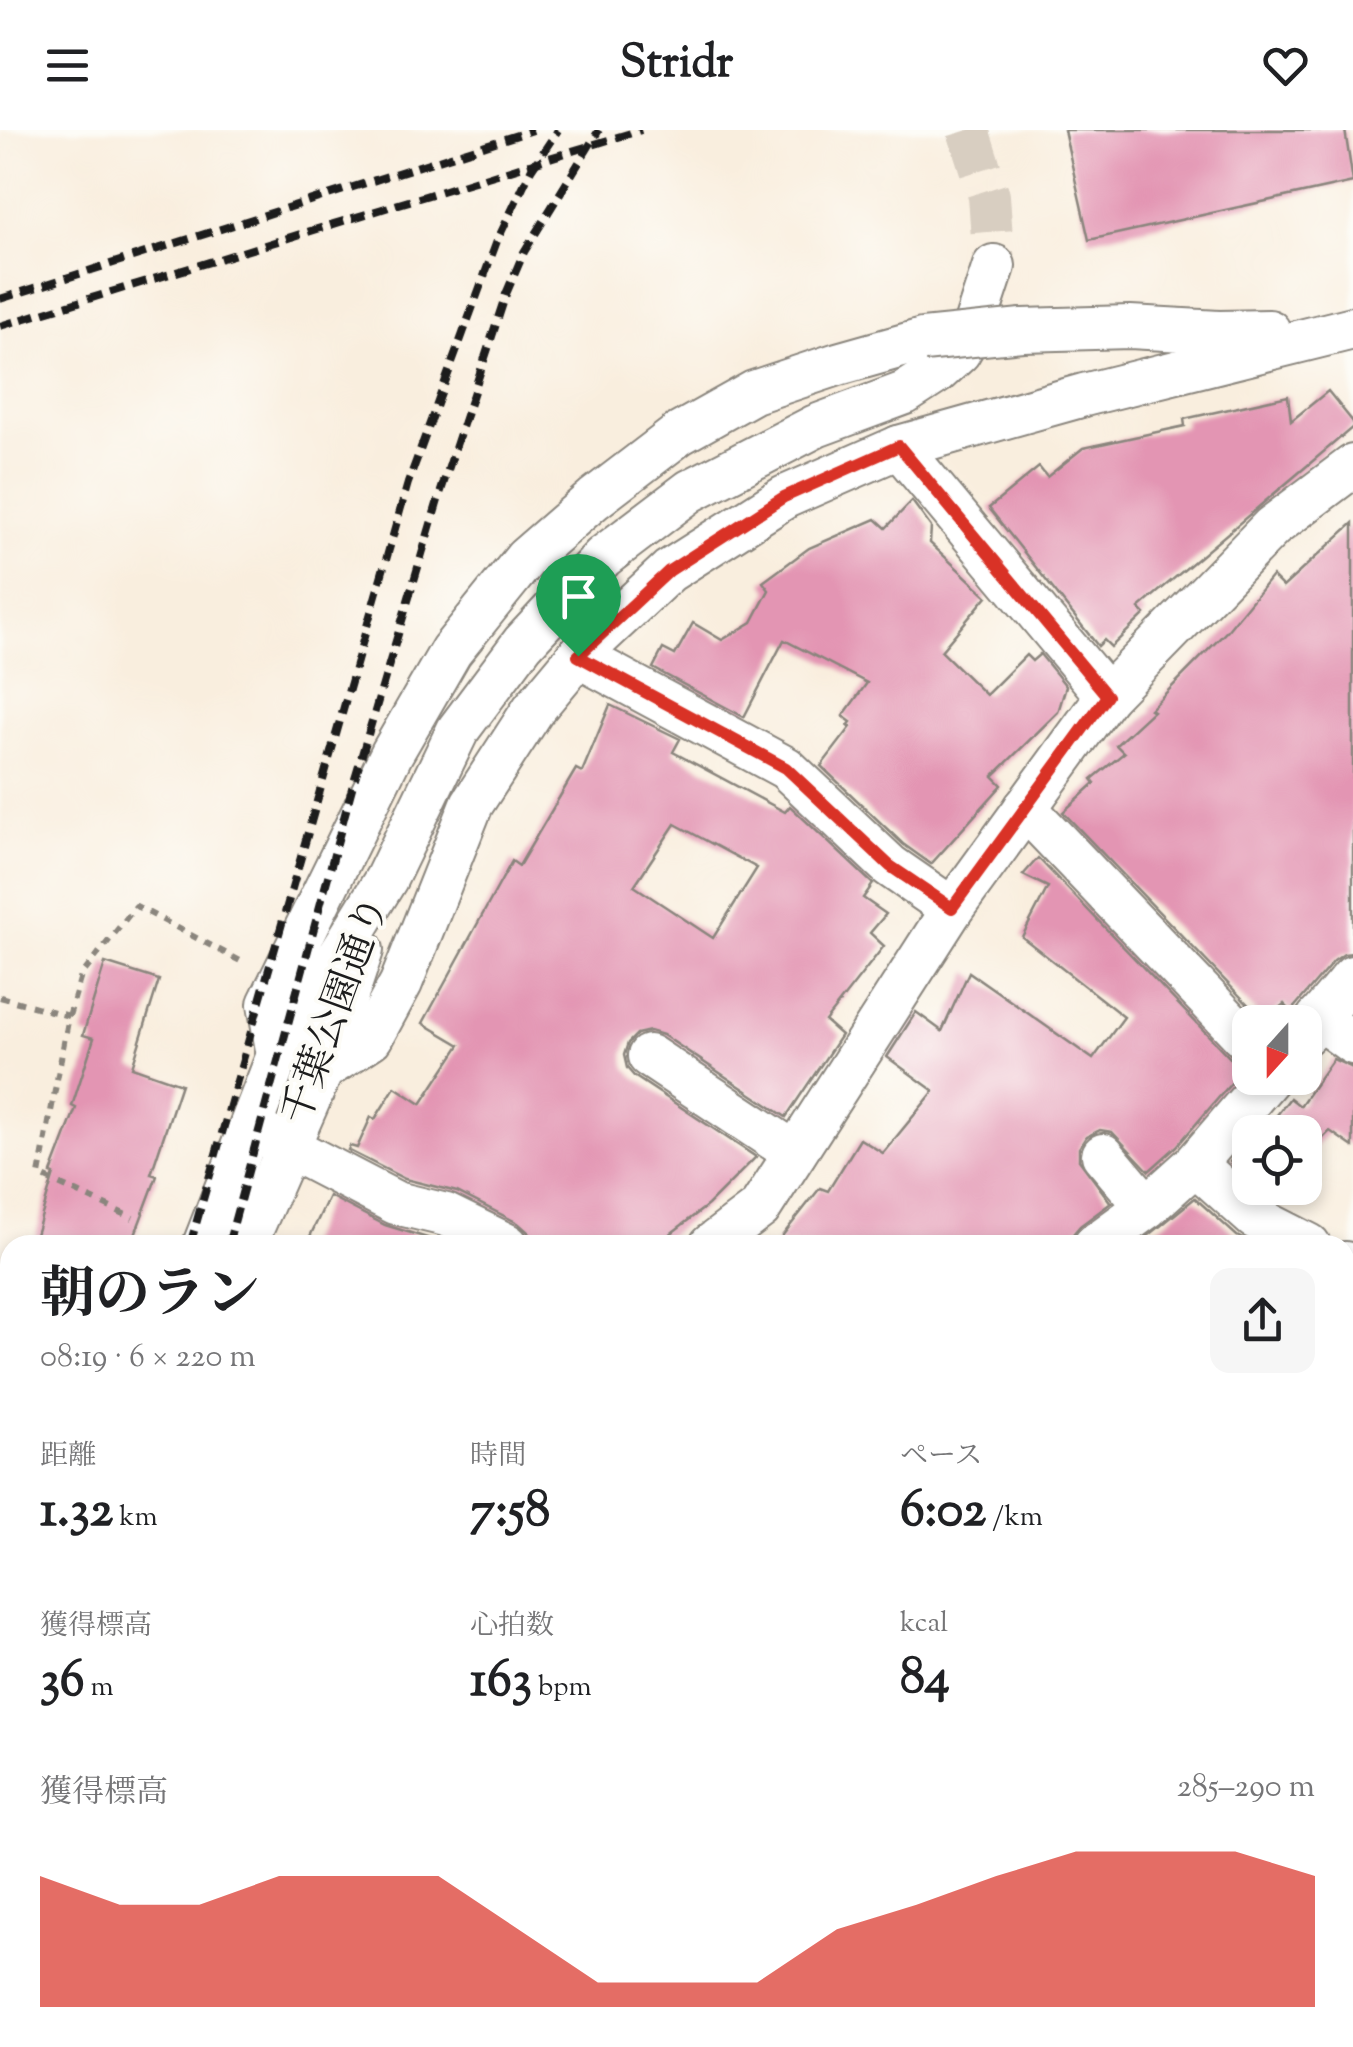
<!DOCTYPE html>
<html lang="ja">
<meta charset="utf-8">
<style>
body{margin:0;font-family:"Sorts Mill Goudy","Noto Serif JP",serif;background:#f6f6f6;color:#202124;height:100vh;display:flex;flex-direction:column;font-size:38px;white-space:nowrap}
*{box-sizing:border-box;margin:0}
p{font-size:32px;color:#757577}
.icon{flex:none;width:55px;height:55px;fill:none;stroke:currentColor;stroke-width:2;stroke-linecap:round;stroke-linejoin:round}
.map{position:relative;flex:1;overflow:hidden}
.sheet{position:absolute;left:0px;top:1105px;width:1355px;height:812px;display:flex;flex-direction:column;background:#fff;border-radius:30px 30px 0 0;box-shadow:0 5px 15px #0003}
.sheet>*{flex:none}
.needle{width:65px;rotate:201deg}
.controls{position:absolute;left:1232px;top:875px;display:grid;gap:20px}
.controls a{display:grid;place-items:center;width:90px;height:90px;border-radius:20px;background:#fff;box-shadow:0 5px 15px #0003;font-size:50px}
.pin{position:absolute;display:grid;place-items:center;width:85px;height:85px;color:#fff;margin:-102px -42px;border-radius:50% 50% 50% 0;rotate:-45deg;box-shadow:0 0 10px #0007}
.pin .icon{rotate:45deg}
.round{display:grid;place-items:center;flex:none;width:105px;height:105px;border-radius:20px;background:#f6f6f6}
.head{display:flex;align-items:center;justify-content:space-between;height:170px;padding:0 40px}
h1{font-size:55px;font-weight:700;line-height:75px}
.figures{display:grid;grid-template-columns:repeat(3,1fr);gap:15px;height:170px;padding:10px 40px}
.figures div{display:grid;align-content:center}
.figures b{font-size:50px;font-weight:700}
.figures small{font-size:28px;font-weight:400}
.figures p{font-size:28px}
.chart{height:280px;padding:20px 40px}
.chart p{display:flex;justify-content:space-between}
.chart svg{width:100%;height:180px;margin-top:10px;fill:#d93025;opacity:.7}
header{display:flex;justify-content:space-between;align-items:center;height:130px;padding:0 40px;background:#fff;font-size:45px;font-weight:700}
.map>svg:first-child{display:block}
.green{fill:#8ad896;stroke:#537a59;stroke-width:2.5}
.forest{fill:#6fb87f;stroke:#466a4e;stroke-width:2.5}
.building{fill:#e395b3;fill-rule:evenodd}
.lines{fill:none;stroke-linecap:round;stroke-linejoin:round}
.minor-tunnel{stroke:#d8cec1;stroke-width:42;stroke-dasharray:42 21;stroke-linecap:butt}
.minor-casing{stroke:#8a857d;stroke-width:46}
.path{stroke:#8a857d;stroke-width:6;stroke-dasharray:8 8;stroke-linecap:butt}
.minor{stroke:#fff;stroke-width:42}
.rail{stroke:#1c1c1c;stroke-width:8;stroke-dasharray:15 8;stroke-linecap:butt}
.minor-bridge-casing{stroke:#8a857d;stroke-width:46;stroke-linecap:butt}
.minor-bridge{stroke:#fff;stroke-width:42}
.route-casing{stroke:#fff;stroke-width:20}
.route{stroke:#d93025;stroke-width:12}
.labels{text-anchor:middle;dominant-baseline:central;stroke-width:8;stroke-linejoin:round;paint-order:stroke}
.street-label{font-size:40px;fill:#1c1c1c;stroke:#fdfcf7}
</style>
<header><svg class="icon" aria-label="menu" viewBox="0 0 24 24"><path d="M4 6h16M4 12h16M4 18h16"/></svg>Stridr<svg class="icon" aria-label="heart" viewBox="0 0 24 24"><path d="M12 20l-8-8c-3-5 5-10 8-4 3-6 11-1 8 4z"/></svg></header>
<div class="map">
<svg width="1353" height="1917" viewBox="0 0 1353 1917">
<rect width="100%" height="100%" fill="#fdfcf7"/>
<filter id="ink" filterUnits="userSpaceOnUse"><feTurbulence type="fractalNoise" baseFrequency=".01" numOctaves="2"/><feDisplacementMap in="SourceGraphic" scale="20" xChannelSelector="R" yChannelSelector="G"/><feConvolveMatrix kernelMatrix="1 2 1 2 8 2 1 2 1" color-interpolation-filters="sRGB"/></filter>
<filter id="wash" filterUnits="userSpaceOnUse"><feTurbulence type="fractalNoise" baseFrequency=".0048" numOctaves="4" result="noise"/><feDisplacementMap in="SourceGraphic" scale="40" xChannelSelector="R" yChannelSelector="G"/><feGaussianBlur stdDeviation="2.25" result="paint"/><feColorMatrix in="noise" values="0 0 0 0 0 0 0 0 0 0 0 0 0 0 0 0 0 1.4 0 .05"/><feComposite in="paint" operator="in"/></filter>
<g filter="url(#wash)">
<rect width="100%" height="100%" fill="#f9eede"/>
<path class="green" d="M10 1859V1908H429L425 1917H0V1887Z"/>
<g class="forest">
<path d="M10 1888V1908H158L164 1917H0Z"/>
<path d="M283 1908H439L436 1917H284Z"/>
</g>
<g id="blocks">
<g class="building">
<path d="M1064 0H1345L1353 52 1089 110Z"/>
<path d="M1328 261 1353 292V297L1139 478 1145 484 1111 517 1104 510 1098 516 989 378 1039 337 1047 347 1083 318 1185 296 1184 289 1288 266 1291 291Z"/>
<path d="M912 371 931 397 930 413 987 466 941 521 986 565 1026 525 1032 531 1040 524 1066 556 1058 582 993 646 1002 655 931 734 903 714 821 636 851 597 848 596 851 592 843 586 867 553 784 510 744 587 653 538 663 519 675 525 693 493 722 510 752 492 769 460 763 452 809 418 876 389 886 398Z"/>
<path d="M1353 393V823L1344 824 1334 831 1291 881 1284 874 1264 891 1063 682 1095 653 1092 649 1124 623 1116 615 1153 581 1150 579 1227 501 1272 446 1283 457Z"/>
<path d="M610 575 680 609 673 622 785 682 790 676 873 754 863 768 886 784 870 803 884 816 825 891 841 905 786 987 663 905 650 901 637 904 628 913 624 925 627 938 634 946 756 1027 708 1075 656 1115H532L528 1102 518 1093 457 1062 405 1049 348 1020 350 1016 357 1018 371 987 375 989 395 957 421 974 460 915 423 893 512 731 519 736 576 639 582 642ZM675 694 757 738 713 808 634 756Z"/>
<path d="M1038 728 1232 930 1245 937 1177 1016 1149 1041 1112 1002 1100 1000 1086 1007 1079 1018V1030L1111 1073 1080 1096 1073 1104 1070 1115H775L820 1058 828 1061 860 1009 883 1023 934 961 887 927 916 882 942 901 969 842 1093 929 1124 887 1022 807 1048 757 1023 745Z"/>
<path d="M105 833 159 850 132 937 181 954 151 1044 157 1046 131 1115H33L54 1044 51 1043 76 978 72 976 94 908 83 905Z"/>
<path d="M1333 929 1353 938V1017L1330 1001 1305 1026V1002H1264L1290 968 1300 976Z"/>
<path d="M1250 1008V1050L1230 1032Z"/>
<path d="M329 1066 385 1095 450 1115H306Z"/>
<path d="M1195 1068 1237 1106 1254 1115H1137Z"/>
</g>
</g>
</g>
<g filter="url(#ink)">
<use href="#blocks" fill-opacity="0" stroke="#8a857d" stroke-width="2.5"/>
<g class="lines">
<path class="minor-tunnel" d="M968 0 989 66 994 136"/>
<g class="minor-casing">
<g id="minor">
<path d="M1022 200 1130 197 1219 202 1269 201"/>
<path d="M899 317 1107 566"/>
<path d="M578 526 786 638 890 736 952 779"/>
<path d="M1025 678 1250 913"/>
<path d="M1318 888 1353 913"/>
<path d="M1305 904 1353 847"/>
<path d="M278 925 269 874 392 623 451 521 526 428 594 369 679 304 754 262 838 234 923 210"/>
<path d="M649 926 795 1023"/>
<path d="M322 940 371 908 401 853 472 674 533 580 578 526 669 441 785 367 899 317 1084 265 1353 198"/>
<path d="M263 1004 396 1073 446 1085 507 1115"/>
<path d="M1103 1025 1147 1077"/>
<path d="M1195 1034 1254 1087 1309 1115"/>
<path d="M204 1115 278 925 386 749 458 600 523 513 603 427 690 361 816 296 905 263 936 243 959 222 975 194 994 136"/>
<path d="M245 1115 322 940 362 820"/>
<path d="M711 1115 760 1078 952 779 1107 566 1272 397 1353 336"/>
<path d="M1095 1115 1147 1077 1195 1034 1269 948"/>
<path d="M1345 1133 1353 1137"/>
<path d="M0 1344H10"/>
<path d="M1345 1386 1353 1376"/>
<path d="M1345 1562 1353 1561"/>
<path d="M0 1689 10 1662"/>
<path d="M1345 1693 1353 1715"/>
<path d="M1345 1830 1353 1820"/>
<path d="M929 1908 943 1917"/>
<path d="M445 1917 449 1908"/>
<path d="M998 1917 1006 1908"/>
<path d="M1282 1917 1288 1908"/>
</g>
</g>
<g class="path">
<path d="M0 867 69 886 39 1045 133 1088"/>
<path d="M69 886 81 846 136 776 244 833"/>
<path d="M178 1908 187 1917"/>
<path d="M126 1917 131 1908"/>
<path d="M192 1917 201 1908"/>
</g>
<use href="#minor" class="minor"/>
<g class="rail">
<path d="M0 169 533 0"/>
<path d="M0 196 641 0"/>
<path d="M190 1115 408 353 497 111 531 40 558 0"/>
<path d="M228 1115 352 658 439 367 506 164 524 122 599 0"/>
<path d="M0 1736 10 1705"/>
<path d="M0 1847 10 1817"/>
</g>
<g class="minor-bridge-casing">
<path id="minor-bridge" d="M923 210 1022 200"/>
</g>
<use href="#minor-bridge" class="minor-bridge"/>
</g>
</g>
<g class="lines" filter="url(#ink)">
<g class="route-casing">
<path id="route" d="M899 316 1107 566 952 778 890 736 786 638 578 526 669 441 784 367Z"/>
</g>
<use href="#route" class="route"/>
</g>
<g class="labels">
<g class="street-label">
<text transform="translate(338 881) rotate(-70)">千葉公園通り</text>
</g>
</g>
</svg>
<div class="controls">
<a><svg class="needle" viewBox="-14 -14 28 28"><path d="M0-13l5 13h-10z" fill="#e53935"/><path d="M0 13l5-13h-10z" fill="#757577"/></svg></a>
<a><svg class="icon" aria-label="locate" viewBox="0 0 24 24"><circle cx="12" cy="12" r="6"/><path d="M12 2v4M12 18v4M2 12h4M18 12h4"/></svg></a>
</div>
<div class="pin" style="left:578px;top:526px;background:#1e9e55"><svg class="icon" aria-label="arrive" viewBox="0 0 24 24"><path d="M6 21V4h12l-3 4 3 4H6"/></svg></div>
<section class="sheet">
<div class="head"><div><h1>朝のラン</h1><p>08:19 · 6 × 220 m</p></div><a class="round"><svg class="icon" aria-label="share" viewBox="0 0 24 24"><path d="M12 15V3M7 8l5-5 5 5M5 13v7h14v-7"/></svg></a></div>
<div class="figures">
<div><p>距離</p><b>1.32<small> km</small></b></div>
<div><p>時間</p><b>7:58</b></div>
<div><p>ペース</p><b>6:02<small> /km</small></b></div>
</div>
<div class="figures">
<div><p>獲得標高</p><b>36<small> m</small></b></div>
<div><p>心拍数</p><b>163<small> bpm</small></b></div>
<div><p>kcal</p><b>84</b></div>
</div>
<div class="chart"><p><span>獲得標高</span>285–290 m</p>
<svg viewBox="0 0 160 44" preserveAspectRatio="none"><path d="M0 44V12L10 19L20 19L30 12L40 12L50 12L60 25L70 38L80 38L90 38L100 25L110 19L120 12L130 6L140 6L150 6L160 12V44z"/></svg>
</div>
</section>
</div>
